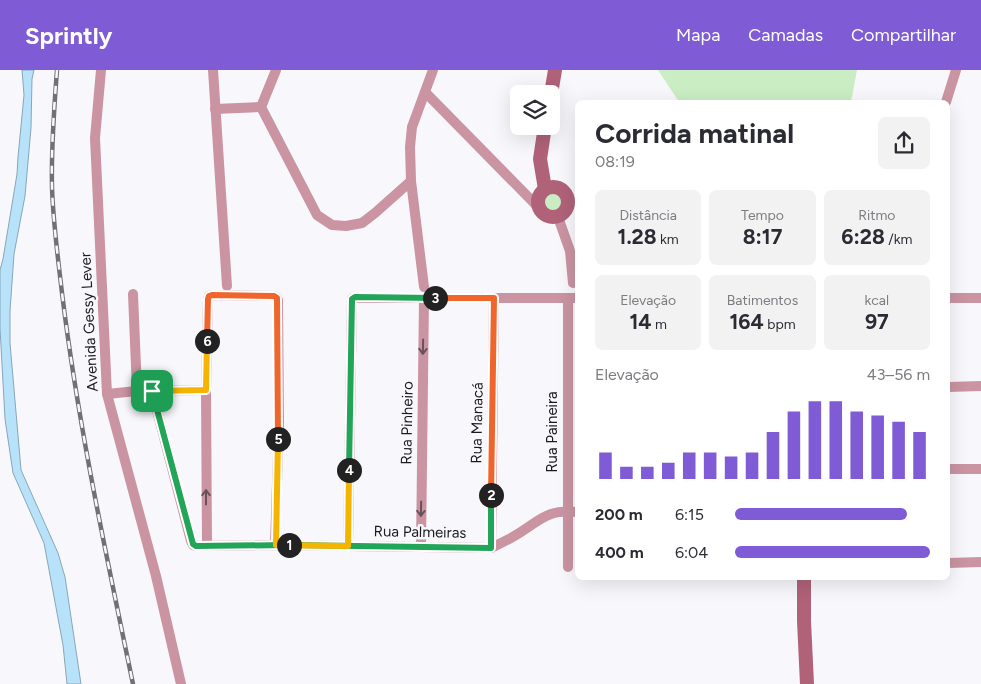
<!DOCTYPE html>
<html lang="pt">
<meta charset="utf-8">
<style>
body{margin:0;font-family:Figtree,sans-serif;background:#f2f2f3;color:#2b2b33;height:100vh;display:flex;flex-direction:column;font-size:19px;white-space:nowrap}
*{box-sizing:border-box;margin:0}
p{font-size:16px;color:#7c7c81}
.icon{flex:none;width:28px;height:28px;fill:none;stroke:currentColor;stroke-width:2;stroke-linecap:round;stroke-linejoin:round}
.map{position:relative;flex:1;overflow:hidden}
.side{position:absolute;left:575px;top:30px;width:375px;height:480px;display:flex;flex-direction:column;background:#fff;border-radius:8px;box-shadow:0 5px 20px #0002}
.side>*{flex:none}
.tools{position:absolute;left:510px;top:15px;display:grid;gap:10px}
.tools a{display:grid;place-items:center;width:50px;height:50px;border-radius:8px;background:#fff;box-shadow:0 5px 20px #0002;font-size:25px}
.pin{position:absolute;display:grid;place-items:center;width:42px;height:42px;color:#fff;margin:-21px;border-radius:10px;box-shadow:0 2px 8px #0006}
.km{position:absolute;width:25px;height:25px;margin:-12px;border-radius:50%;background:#222;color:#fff;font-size:14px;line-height:25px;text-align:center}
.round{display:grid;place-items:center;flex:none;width:52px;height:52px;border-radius:8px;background:#f2f2f3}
.summary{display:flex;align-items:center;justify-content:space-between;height:85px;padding:0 20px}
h1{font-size:28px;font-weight:700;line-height:38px}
.stats{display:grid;grid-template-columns:repeat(3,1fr);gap:8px;height:85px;padding:5px 20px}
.stats div{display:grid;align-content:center;border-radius:8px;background:#f2f2f3;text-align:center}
.stats b{font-size:21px;font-weight:700}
.stats small{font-size:14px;font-weight:400}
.stats p{font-size:14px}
.chart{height:140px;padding:10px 20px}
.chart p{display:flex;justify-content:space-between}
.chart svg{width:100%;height:90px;margin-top:5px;stroke:#7f5bd5;stroke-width:6}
ul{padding:0 20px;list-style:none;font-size:16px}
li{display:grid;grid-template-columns:80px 60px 1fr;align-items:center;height:38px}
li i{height:12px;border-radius:6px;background:#7f5bd5}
header{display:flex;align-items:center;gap:30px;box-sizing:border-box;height:70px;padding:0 25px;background:#7f5bd5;color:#fff}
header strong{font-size:24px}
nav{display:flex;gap:28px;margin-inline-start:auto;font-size:18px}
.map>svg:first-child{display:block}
.green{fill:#caedc4}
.water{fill:#b7e2f9;stroke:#88a6b8}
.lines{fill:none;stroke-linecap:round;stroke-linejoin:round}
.street{stroke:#ca94a2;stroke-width:10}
.secondary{stroke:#b06279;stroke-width:14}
.rail-casing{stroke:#717076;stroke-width:4.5}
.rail{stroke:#f8f8fc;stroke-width:2.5;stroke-dasharray:8;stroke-linecap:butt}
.oneway{stroke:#6a515b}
.split-1-casing{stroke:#fff;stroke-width:10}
.split-2-casing{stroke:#fff;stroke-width:10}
.split-3-casing{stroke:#fff;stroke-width:10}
.split-4-casing{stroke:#fff;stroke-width:10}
.split-5-casing{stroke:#fff;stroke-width:10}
.split-6-casing{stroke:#fff;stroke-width:10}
.split-7-casing{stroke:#fff;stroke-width:10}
.split-1{stroke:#22a559;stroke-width:6}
.split-2{stroke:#22a559;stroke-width:6}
.split-3{stroke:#f0652b;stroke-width:6}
.split-4{stroke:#22a559;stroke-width:6}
.split-5{stroke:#f5b400;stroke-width:6}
.split-6{stroke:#f0652b;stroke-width:6}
.split-7{stroke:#f5b400;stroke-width:6}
.labels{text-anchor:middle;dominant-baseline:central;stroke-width:5;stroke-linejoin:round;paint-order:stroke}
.street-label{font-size:15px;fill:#1b1a21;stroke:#f8f8fc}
</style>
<header>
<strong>Sprintly</strong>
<nav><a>Mapa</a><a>Camadas</a><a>Compartilhar</a></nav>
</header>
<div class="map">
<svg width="981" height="614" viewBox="0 0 981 614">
<rect width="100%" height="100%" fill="#f8f8fc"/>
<g class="green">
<path d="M658 0H857L851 32H679Z"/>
<circle cx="552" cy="133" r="11"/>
</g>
<path class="water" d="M22 0H34L32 9 31 58 25 126 14 184 10 241V273L21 400 58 483 65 507 81 614H67L63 575 44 473 13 403 5 349 0 258V200L3 189 17 104 18 87 24 25Z"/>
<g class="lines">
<g class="street">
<path d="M101 0 95 68 107 324 156 506 181 614"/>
<path d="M213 0 227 216"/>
<path d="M276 0 261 37 317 145 332 155 346 156 362 153 375 143 411 111"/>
<path d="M425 22 538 137"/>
<path d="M946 32 956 0"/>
<path d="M215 39 261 37"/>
<path d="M558 147 570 181 573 213"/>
<path d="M424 217 411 111 410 77 412 57 433 0"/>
<path d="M133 224 137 321"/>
<path d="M948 228H981"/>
<path d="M948 317 981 316"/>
<path d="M152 321 191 471 193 475 196 476 275 475 491 478C499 474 508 470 516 465 541 450 546 439 578 442"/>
<path d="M107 324 137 321 206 320"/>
<path d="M948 399H981"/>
<path d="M207 475 206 320 208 229 209 226 212 225 274 226 277 228 278 230 279 352 275 475"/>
<path d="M348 476 352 229 353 228H578"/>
<path d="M421 477 424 228"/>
<path d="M491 478 494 228"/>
<path d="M948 493 981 492"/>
<path d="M568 497V229"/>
</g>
<g class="secondary">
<path d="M551 24 555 0"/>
<path d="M545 56 540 89 545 119"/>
<circle cx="553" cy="132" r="15"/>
<path d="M804 508V551L807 614"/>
</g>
<g class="rail-casing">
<path id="rail" d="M57 0C54 39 51 78 52 117 53 152 58 188 62 223 78 354 106 484 133 614"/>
</g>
<use href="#rail" class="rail"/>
</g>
<defs><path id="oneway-shaft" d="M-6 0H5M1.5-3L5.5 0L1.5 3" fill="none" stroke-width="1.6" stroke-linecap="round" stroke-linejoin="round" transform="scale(1.25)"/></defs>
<g class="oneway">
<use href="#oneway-shaft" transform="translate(423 277) rotate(91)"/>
<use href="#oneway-shaft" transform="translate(206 427) rotate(-90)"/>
<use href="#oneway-shaft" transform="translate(421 439) rotate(91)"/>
</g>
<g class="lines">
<g class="split-1-casing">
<path id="split-1" d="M152 321 193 474 196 476 289 475"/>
</g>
<g class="split-2-casing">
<path id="split-2" d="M289 475 491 478V425"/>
</g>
<g class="split-3-casing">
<path id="split-3" d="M435 228H494L491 425"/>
</g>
<g class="split-4-casing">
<path id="split-4" d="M349 400 352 229 355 227 435 228"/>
</g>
<g class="split-5-casing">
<path id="split-5" d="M278 369 276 475 348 476 349 400"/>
</g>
<g class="split-6-casing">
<path id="split-6" d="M207 271 208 229 209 226 212 225 274 226 277 228 278 369"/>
</g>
<g class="split-7-casing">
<path id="split-7" d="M152 321 206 320 207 271"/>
</g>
<use href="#split-1" class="split-1"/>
<use href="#split-2" class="split-2"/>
<use href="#split-3" class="split-3"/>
<use href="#split-4" class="split-4"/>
<use href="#split-5" class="split-5"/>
<use href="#split-6" class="split-6"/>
<use href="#split-7" class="split-7"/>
</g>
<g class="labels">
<g class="street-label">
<text transform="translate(89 252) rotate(-93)">Avenida Gessy Lever</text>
<text transform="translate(407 353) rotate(-89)">Rua Pinheiro</text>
<text transform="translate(477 353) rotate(-89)">Rua Manacá</text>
<text transform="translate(552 362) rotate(-90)">Rua Paineira</text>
<text transform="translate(420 462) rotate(1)">Rua Palmeiras</text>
</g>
</g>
</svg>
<div class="tools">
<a><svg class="icon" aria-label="layers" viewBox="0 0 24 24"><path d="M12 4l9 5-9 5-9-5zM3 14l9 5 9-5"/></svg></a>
</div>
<div class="pin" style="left:152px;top:321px;background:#1e9e55"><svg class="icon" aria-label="arrive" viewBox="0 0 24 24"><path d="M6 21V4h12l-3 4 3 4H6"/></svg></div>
<b class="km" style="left:289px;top:475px">1</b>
<b class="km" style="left:491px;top:425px">2</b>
<b class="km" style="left:435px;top:228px">3</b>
<b class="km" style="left:349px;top:400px">4</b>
<b class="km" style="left:278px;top:369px">5</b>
<b class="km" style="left:207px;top:271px">6</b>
<section class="side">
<div class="summary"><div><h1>Corrida matinal</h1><p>08:19</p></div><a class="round"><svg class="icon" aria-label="share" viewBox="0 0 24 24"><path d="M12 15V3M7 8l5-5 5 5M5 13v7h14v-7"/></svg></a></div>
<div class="stats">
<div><p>Distância</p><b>1.28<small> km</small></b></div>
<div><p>Tempo</p><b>8:17</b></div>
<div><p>Ritmo</p><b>6:28<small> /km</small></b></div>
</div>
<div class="stats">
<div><p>Elevação</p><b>14<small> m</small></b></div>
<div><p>Batimentos</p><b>164<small> bpm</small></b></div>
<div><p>kcal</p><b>97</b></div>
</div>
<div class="chart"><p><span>Elevação</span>43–56 m</p>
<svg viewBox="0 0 160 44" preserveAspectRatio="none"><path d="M5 44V31M15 44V38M25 44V38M35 44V36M45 44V31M55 44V31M65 44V33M75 44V31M85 44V21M95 44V11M105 44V6M115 44V6M125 44V11M135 44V13M145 44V16M155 44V21"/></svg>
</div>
<ul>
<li><b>200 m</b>6:15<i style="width:88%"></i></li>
<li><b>400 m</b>6:04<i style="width:100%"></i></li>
</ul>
</section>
</div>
